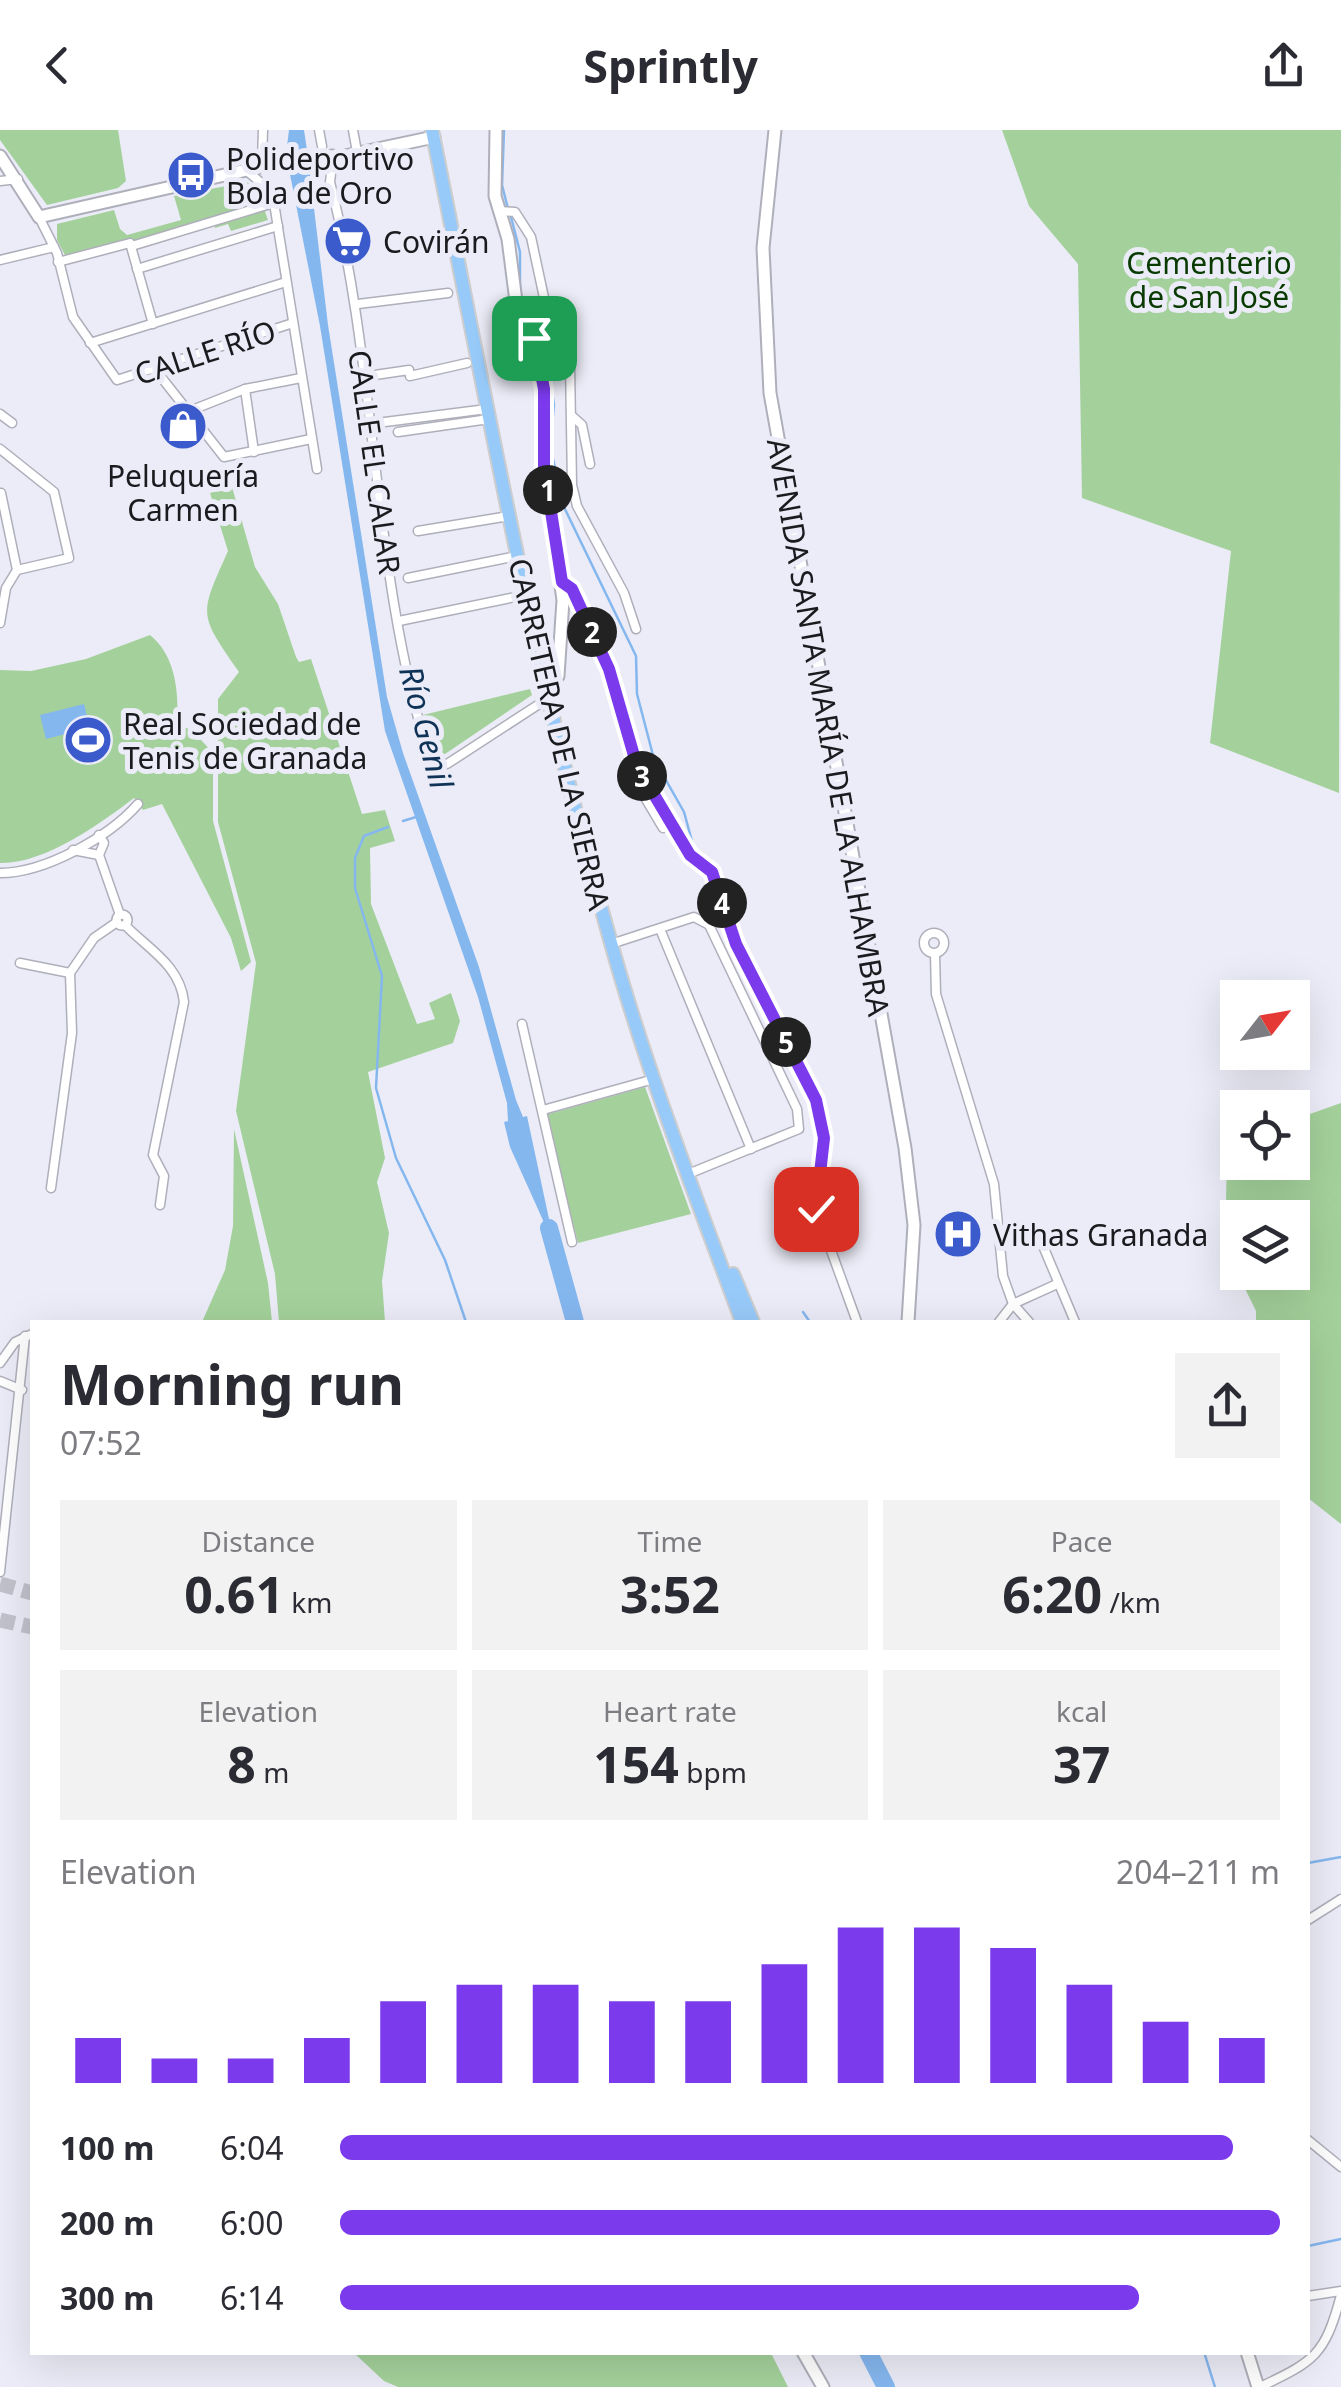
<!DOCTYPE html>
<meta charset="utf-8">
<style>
body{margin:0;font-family:"Noto Sans",sans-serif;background:#f2f2f3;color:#2b2b33;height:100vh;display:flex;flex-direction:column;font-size:38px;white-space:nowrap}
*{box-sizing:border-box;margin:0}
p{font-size:32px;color:#7c7c81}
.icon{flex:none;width:55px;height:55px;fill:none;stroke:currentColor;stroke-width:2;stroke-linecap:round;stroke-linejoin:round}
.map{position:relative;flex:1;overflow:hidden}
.side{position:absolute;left:30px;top:1190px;width:1280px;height:1035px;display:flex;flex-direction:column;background:#fff;border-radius:0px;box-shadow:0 10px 40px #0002}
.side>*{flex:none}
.needle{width:65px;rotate:59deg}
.buttons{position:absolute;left:1220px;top:850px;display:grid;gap:20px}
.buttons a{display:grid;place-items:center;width:90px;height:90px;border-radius:0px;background:#fff;box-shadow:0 10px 40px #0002;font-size:50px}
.pin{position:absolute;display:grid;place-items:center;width:85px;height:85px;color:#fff;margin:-42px;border-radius:20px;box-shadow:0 5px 15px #0006}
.km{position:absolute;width:50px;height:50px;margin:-25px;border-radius:50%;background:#222;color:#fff;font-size:28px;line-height:50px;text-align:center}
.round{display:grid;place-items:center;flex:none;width:105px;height:105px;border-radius:0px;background:#f2f2f3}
.overview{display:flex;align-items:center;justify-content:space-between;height:170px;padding:0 30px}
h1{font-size:55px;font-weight:700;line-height:75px}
.figures{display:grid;grid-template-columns:repeat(3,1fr);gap:15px;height:170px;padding:10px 30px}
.figures div{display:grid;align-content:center;border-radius:0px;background:#f2f2f3;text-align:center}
.figures b{font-size:50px;font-weight:700}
.figures small{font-size:28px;font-weight:400}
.figures p{font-size:28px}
.chart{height:280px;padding:20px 30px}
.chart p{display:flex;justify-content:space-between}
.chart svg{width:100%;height:180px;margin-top:10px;stroke:#7c3aed;stroke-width:6}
ul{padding:0 30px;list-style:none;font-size:32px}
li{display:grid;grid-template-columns:160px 120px 1fr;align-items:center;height:75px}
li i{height:25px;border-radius:12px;background:#7c3aed}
header{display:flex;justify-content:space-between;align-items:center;height:130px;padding:0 30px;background:#fff;font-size:45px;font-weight:700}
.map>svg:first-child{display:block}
.green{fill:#a4d19b;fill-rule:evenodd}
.water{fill:#85b7ef}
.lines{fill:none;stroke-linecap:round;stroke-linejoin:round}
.stream{stroke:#85b7ef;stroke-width:2.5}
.river{stroke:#85b7ef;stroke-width:18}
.highway-tunnel{stroke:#c1c2cc;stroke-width:15;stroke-dasharray:15 8;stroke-linecap:butt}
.street-casing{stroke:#aeafba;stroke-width:11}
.secondary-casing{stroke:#aeafba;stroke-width:15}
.primary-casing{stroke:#cdcdce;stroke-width:16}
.street{stroke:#fff;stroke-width:8}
.secondary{stroke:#fff;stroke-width:11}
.primary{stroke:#98caf9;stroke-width:12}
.route-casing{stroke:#fff;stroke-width:20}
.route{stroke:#7c3aed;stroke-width:12}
.labels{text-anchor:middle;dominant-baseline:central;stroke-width:10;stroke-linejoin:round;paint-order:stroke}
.poi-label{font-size:30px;fill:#1a1b1f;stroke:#ebecf7;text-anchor:start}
.park-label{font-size:30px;fill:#093b00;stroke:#ebecf7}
.street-label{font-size:30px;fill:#1a1b1f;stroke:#ebecf7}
.water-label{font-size:32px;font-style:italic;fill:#0f3357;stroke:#ebecf7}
</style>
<header><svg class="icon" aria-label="back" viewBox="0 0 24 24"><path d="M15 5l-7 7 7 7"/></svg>Sprintly<svg class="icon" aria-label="share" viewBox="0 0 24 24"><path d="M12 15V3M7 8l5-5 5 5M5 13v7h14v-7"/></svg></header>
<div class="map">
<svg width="1341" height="2257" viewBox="0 0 1341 2257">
<rect width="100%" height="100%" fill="#ebecf7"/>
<g class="green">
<path d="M0 0H118L126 51 118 58 47 75 0 10Z"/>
<path d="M1002 0H1341L1339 663 1210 613 1231 421 1082 368 1078 134 1029 76Z"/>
<path d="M247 52 257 59 268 90 231 101 228 94 215 98 214 92 136 116 66 127 57 110V94L114 80 120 99 127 105 181 90 174 66Z"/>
<path d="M232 357 255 437 278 474 296 527 299 532 311 529 362 684 385 680 395 711 370 718 371 774 417 894 435 889 429 873 451 863 460 891 453 913 368 942 385 1028 377 1052 389 1103 382 1151 385 1192H279L275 1144 236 981 256 833 218 692V569L239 542C198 483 199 486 228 421L210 363Z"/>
<path d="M150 505C176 526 179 563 177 595L192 600 213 623V691L251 832 241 841 231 808 162 674 143 680 134 668C101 693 45 734 0 733V540L31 541 86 529Z"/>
<path d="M530 559 532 565 442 626 436 624 423 585Z"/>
<path d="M645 957 691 1084 578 1113 545 985Z"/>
<path d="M1341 973V1394L1308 1368V1192H1256V1181L1225 1118 1227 1026 1237 1020 1238 1032H1292L1293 990ZM1238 1088H1292V1142H1238Z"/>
<path d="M234 999 268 1153 272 1192H202L225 1140 233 1096Z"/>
<path d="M354 2223H771L788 2257H398L384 2251Z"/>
</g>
<g class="water">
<path d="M289 0H304L307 20 328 195 387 567 403 623 479 837 516 970 523 987 527 986 555 1117 510 1017 504 992 508 991 507 973 478 867 385 601 320 196 286 24Z"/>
<path d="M84 574 90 598 46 609 40 585Z"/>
</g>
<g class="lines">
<g class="stream">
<path d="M504 0 502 55 508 79"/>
<path d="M511 87 520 122V157"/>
<path d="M536 201 548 235 554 275 550 315 563 375 636 526 637 564 654 629 684 682 693 715"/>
<path d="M403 691 416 687"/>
<path d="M388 697 364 706 355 728V758L382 846 376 958 396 1028 445 1130 466 1192"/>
<path d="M803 1182 810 1192"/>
<path d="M1308 1733 1341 1727"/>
<path d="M1308 2116 1341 2109"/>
<path d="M1204 2222 1215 2257"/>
</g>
<g class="river">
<path d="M549 1098 575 1192"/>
<path d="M868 2222 886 2257"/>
</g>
<g class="highway-tunnel">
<path d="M0 1454 32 1463"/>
<path d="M0 1490 32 1497"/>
</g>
<g class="street-casing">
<g id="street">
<path d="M319 0 322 16"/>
<path d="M353 0 357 22"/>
<path d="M333 27 330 52C378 240 371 441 429 626L435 633 447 634 547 569"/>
<path d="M262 31 263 0"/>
<path d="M248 42 265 56 274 73 317 339"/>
<path d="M0 51 18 49"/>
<path d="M500 81 515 82 531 107 546 177 570 234 572 355 577 376 624 463 636 499"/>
<path d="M39 87 57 123 73 187 117 250 293 193"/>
<path d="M135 115 267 75"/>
<path d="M0 130 54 117"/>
<path d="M58 132 130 113 153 194"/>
<path d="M137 139 278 96"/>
<path d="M358 174 448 163"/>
<path d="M90 213 286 152"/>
<path d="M154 238 224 327 311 309"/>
<path d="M368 246 409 240 410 246 467 233"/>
<path d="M245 259 254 322"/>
<path d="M187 282 245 259 301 248"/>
<path d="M0 284 12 293"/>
<path d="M572 286 582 295 590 334"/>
<path d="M369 294 487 279"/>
<path d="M398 302 489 289"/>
<path d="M0 319 54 362 69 428 17 440 6 458 0 493"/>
<path d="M1 363 17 440"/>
<path d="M418 401 509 386"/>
<path d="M408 448 517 426"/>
<path d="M562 452 572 459 613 550 637 637 691 725 712 742 736 814 816 970 824 1008 816 1079 857 1192"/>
<path d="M399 491 525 465"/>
<path d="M645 651 641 661 663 698"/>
<path d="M99 705 104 713 99 725 120 785"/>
<path d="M73 720 99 725"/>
<path d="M0 743C45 743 109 707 138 674"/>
<circle cx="122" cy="790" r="5.5"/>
<path d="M125 795C148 819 180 835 184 872L153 1025 164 1046 160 1075"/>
<path d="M660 799 751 1019"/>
<circle cx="934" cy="813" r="10"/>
<path d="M611 814 694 787 709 795 797 979 799 999 688 1044"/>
<path d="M935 824 936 864 994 1054 1003 1146 1013 1174 1029 1192"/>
<path d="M20 833 70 843"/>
<path d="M522 894 572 1112"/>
<path d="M543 980 654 949"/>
<path d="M51 1058 72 903 70 843 94 808 117 792"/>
<path d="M1038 1104 1075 1192"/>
<path d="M999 1192 1013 1174 1057 1154"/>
<path d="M0 1233 15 1212 32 1204"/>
<path d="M0 1251 22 1260"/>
<path d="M0 1442 25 1206"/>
<path d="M1308 1790 1341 1769"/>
<path d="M1308 2010 1341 2037"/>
<path d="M1308 2166 1341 2161"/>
<path d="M1260 2257C1315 2231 1325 2225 1341 2165"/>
</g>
</g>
<g class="secondary-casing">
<g id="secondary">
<path d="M496 0 495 66 508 109 517 179 534 208 544 259V337L563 470 558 546 543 553"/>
<path d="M775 0 763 118 770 263 905 1018 914 1095 908 1192"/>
<path d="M0 26 39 87 273 34 333 26"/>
<path d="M326 30 434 7"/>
<path d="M803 2222 823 2257"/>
<path d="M1247 2222 1258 2257"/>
</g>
</g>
<g class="primary-casing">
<g id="primary">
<path d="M432 0C487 272 535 546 611 813 647 942 696 1067 742 1192"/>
<path d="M733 1144 753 1192"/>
</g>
</g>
<use href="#street" class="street"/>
<use href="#secondary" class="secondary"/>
<use href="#primary" class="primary"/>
</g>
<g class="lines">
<g class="route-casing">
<path id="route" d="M534 208 544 259V337L562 452 572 459 609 539 637 636 690 725 712 742 736 814 816 970 824 1008 816 1079"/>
</g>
<use href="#route" class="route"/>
</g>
<defs>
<g id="bus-disc" transform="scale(2.5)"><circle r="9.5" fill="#3b5acc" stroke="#ebecf7"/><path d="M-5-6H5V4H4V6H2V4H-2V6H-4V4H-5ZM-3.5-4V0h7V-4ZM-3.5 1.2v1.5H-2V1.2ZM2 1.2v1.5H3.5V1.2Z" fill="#fff"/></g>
<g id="supermarket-disc" transform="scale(2.5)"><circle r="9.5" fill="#3b5acc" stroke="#ebecf7"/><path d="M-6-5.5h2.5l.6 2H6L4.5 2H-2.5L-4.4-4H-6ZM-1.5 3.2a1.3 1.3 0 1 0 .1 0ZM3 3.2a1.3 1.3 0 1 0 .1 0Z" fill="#fff"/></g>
<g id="shop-disc" transform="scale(2.5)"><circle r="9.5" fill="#3b5acc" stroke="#ebecf7"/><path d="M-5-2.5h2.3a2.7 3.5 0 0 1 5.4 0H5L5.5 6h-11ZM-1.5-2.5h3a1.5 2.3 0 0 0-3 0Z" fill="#fff"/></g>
<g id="stadium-disc" transform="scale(2.5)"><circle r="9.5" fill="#3b5acc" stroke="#ebecf7"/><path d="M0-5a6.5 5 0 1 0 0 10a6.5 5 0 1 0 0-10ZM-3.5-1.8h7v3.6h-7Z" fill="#fff"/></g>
<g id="hospital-disc" transform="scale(2.5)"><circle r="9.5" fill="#3b5acc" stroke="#ebecf7"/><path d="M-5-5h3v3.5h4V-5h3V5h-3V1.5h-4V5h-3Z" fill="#fff"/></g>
</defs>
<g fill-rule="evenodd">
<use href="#bus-disc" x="191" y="45"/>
<use href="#supermarket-disc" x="348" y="111"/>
<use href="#shop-disc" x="183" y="296"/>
<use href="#stadium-disc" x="88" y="610"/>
<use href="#hospital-disc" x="958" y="1104"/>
</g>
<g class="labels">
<g class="poi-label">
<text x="226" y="28">Polideportivo<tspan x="226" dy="34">Bola de Oro</tspan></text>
<text x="383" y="111">Covirán</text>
<text x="183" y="345" text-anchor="middle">Peluquería<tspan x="183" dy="34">Carmen</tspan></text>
<text x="123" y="593">Real Sociedad de<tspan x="123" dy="34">Tenis de Granada</tspan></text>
<text x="993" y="1104">Vithas Granada</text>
</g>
<g class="park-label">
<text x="1209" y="132">Cementerio<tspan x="1209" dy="34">de San José</tspan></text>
</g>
<g class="street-label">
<text transform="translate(205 222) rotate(-18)">CALLE RÍO</text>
<text transform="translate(375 332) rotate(82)">CALLE EL CALAR</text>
<text transform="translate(829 597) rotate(80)">AVENIDA SANTA MARÍA DE LA ALHAMBRA</text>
<text transform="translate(560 604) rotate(77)">CARRETERA DE LA SIERRA</text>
</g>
<g class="water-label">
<text transform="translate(427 597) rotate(75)">Río Genil</text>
</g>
</g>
</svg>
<div class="buttons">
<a><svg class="needle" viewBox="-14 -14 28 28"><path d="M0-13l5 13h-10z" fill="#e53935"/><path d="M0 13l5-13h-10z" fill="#7c7c81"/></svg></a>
<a><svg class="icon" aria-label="locate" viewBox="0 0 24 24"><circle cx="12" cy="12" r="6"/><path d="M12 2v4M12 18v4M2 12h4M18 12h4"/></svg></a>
<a><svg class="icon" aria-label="layers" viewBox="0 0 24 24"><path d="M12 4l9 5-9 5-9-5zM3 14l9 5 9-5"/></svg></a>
</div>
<div class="pin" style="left:534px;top:208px;background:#1e9e55"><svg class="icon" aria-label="arrive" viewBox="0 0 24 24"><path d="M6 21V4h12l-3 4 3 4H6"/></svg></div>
<div class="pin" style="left:816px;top:1079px;background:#d93025"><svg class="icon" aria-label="check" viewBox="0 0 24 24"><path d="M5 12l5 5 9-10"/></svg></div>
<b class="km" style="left:548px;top:360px">1</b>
<b class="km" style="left:592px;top:502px">2</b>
<b class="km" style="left:642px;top:646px">3</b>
<b class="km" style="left:722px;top:773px">4</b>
<b class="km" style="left:786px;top:912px">5</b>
<section class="side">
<div class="overview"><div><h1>Morning run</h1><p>07:52</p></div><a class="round"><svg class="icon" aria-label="share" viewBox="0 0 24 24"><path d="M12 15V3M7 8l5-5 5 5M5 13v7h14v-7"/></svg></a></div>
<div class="figures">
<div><p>Distance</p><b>0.61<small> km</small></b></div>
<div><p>Time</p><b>3:52</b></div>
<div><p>Pace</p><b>6:20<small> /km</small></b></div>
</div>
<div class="figures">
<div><p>Elevation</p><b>8<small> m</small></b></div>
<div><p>Heart rate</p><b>154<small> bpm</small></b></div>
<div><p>kcal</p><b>37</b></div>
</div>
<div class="chart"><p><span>Elevation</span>204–211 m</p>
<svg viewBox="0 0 160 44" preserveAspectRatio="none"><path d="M5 44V33M15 44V38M25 44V38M35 44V33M45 44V24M55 44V20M65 44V20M75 44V24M85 44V24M95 44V15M105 44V6M115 44V6M125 44V11M135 44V20M145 44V29M155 44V33"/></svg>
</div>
<ul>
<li><b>100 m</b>6:04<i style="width:95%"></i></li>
<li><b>200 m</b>6:00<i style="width:100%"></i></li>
<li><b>300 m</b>6:14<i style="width:85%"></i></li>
</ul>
</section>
</div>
